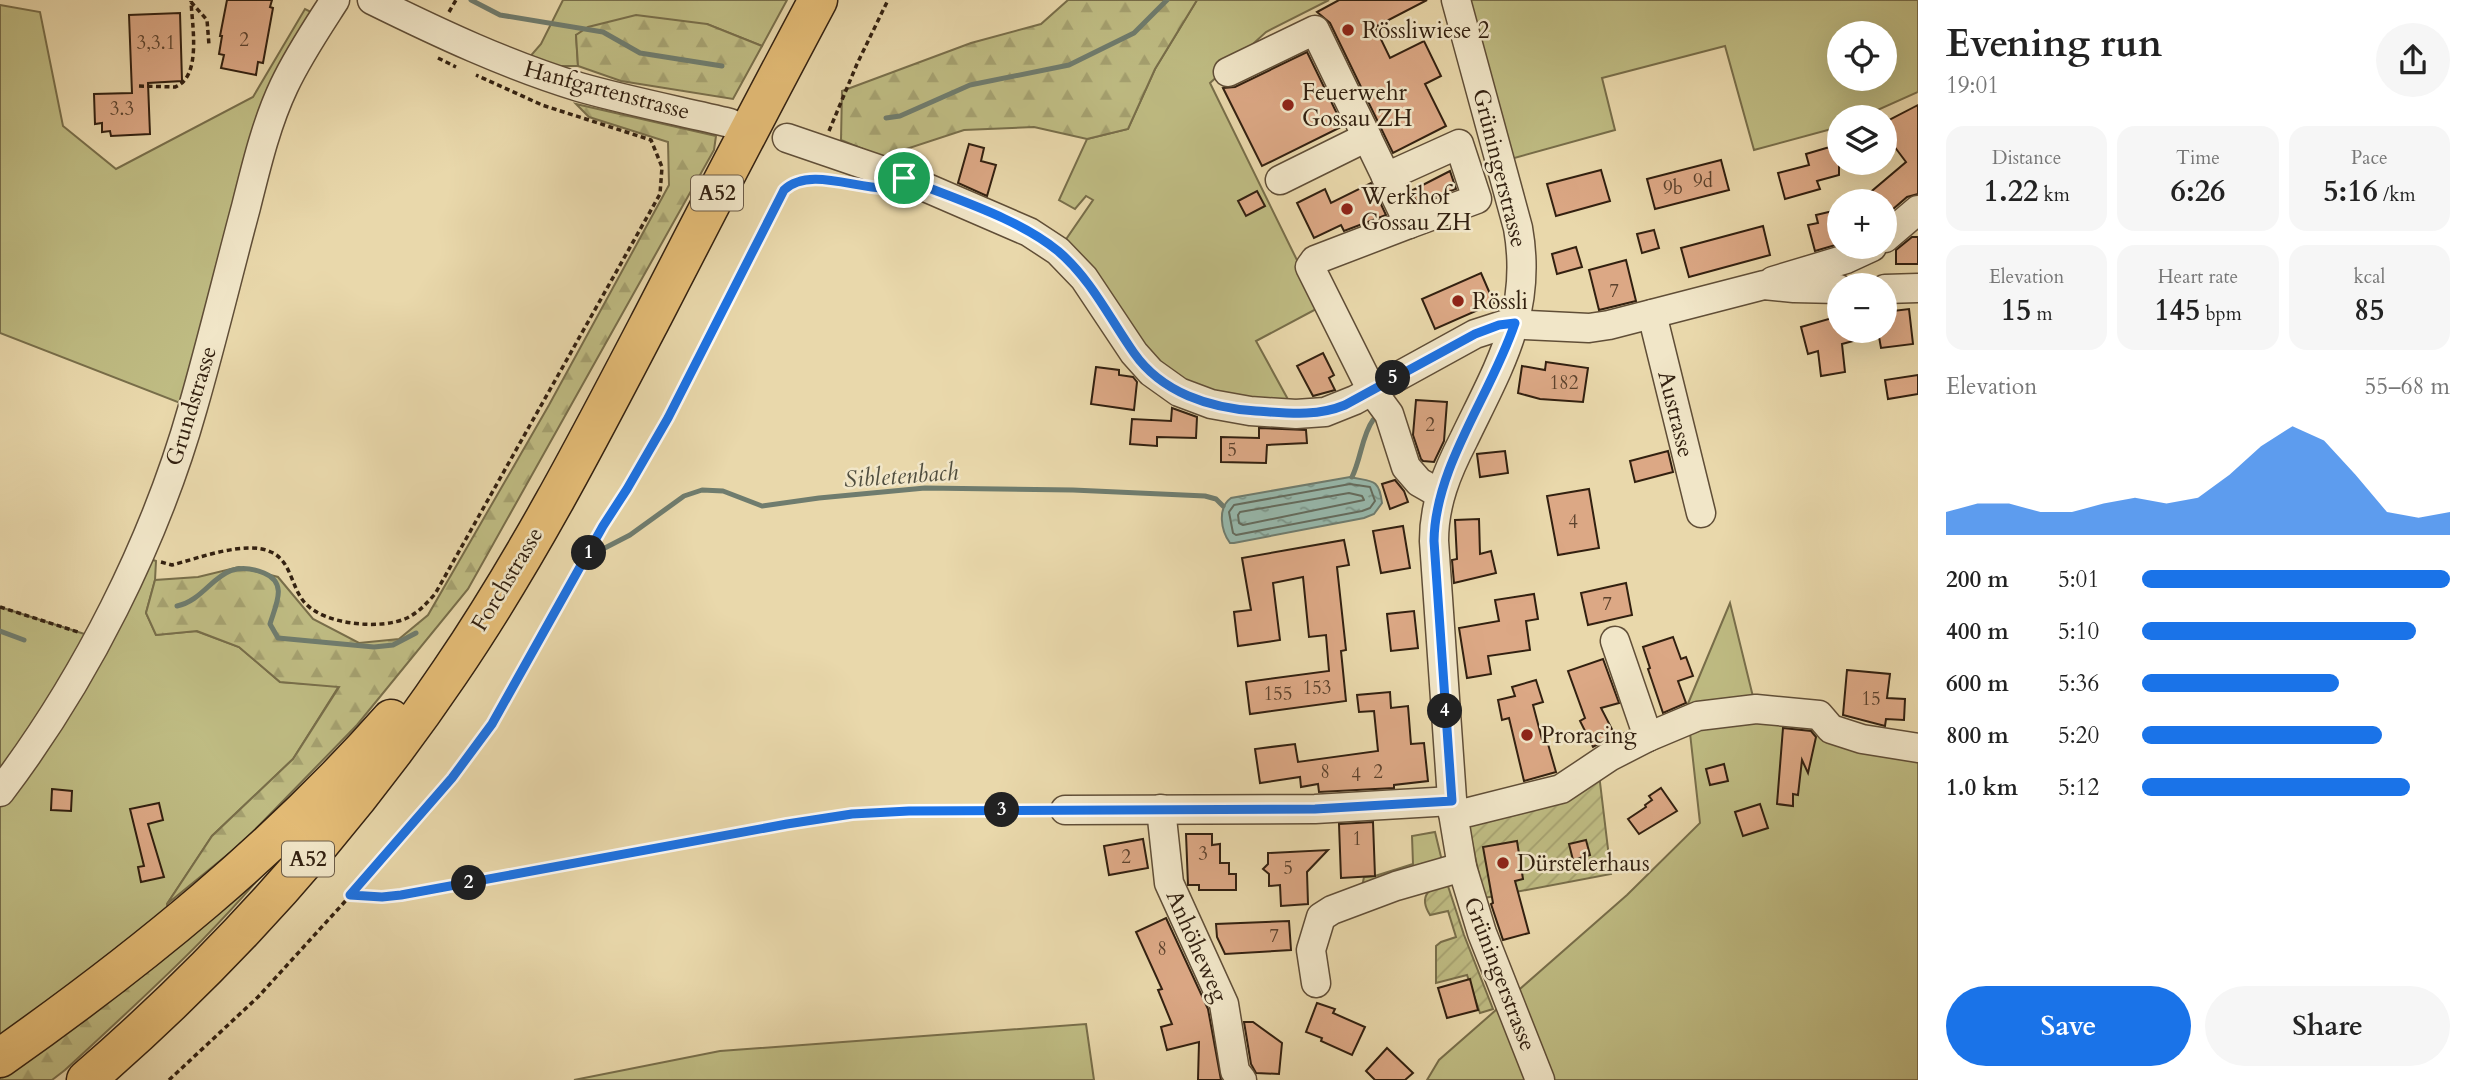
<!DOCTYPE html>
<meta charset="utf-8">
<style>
body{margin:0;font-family:Cardo,serif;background:#f6f6f6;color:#222;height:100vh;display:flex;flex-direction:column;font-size:26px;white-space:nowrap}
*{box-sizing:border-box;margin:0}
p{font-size:23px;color:#767676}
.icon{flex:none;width:38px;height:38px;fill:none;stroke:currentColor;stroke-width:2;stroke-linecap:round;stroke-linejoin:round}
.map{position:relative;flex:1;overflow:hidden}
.panel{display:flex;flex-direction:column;background:#fff;width:560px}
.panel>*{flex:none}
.buttons{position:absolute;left:1827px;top:21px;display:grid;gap:14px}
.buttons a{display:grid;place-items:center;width:70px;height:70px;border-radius:50%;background:#fff;box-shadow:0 7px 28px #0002;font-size:35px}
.pin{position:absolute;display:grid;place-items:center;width:60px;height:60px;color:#fff;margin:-30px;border:4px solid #fff;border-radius:50%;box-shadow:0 2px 7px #0007}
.km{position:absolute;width:35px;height:35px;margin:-18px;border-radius:50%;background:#222;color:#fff;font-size:19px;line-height:35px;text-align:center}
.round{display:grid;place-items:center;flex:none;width:74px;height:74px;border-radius:37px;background:#f6f6f6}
.headline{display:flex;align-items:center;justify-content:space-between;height:119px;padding:0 28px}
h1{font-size:38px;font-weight:700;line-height:52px}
.metrics{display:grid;grid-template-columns:repeat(3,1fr);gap:10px;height:119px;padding:7px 28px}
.metrics div{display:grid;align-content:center;border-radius:18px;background:#f6f6f6;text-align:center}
.metrics b{font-size:30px;font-weight:700}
.metrics small{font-size:19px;font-weight:400}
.metrics p{font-size:19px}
.chart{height:196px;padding:14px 28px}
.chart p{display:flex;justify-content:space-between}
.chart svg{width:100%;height:126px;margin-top:7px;fill:#1a73e8;opacity:.7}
.primary-button{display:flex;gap:14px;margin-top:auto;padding:14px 28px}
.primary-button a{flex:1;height:80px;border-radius:42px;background:#1a73e8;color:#fff;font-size:28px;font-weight:700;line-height:80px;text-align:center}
.primary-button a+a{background:#f6f6f6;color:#222}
ul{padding:0 28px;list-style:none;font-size:23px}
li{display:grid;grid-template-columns:112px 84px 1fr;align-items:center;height:52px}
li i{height:18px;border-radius:9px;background:#1a73e8}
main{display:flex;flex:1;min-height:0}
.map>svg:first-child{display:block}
.grass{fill:#bfbc83;stroke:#786e4a;stroke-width:2;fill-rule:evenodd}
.forest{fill:url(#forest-firs);stroke:#786e4a;stroke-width:2}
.garden{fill:url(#garden-furrows);stroke:#786e4a;stroke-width:2}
.water{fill:url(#water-ripples);stroke:#6f7c6e;stroke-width:2}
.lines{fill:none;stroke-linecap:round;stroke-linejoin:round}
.shore{stroke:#646c5e;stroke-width:2}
.stream{stroke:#6f7c6e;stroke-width:5}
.building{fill:#dca885;stroke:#322010;stroke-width:2}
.minor-casing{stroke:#604e37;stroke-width:31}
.highway-casing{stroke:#322010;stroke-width:41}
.path{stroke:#322010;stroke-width:3.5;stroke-dasharray:5 3.5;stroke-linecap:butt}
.minor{stroke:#f1e6c8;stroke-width:28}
.highway{stroke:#e4bc76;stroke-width:38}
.route-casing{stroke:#fff;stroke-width:14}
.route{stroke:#1a73e8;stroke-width:9}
.poi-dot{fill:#8f2418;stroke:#f1e6c8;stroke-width:2.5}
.labels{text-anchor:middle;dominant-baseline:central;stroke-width:5;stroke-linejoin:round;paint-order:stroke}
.number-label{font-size:19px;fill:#5c422d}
.shield{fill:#f1e6c8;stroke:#6b5b47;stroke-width:2}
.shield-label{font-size:21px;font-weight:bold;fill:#322010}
.poi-label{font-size:23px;fill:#322010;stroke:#f1e6c8;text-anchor:start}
.street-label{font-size:23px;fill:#322010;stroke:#f1e6c8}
.water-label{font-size:24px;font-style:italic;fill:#504e3f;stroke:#f1e6c8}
</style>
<main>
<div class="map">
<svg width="1918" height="1080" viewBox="0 0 1918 1080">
<defs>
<pattern id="forest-firs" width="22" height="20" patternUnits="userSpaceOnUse" patternTransform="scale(1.75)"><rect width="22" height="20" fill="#bfbc83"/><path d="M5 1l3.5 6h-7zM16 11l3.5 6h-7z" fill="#a5a170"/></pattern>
<pattern id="garden-furrows" width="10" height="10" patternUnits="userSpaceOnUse" patternTransform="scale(1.75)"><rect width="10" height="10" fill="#bfbc83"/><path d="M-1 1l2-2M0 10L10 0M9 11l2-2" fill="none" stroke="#a5a170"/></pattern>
<pattern id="water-ripples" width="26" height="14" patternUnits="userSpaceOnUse" patternTransform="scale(1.75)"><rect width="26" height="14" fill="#97b9ad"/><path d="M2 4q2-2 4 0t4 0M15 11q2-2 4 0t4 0" fill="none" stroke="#7c968b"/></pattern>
</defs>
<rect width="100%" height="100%" fill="#e9d8ab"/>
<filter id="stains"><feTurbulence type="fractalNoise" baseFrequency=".00286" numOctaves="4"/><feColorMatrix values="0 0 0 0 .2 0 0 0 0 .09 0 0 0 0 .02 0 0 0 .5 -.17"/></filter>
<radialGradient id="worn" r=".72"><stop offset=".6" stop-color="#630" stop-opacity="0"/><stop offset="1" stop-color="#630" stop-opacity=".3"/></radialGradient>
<g class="grass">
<path d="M563 0H787L762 46 707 24 576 35 578 66H543L527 60 541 44Z"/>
<path d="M1197 0H1329L1266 32 1210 83 1320 307 1256 341 1296 414 1187 396 1058 251 1093 200 1086 196 1075 209 1059 200 1087 139 1128 129 1155 69Z"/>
<path d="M1456 0H1918V92L1862 117H1839V127L1754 150 1725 46 1602 78 1615 130 1500 162ZM1839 33H1885V79H1839Z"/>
<path d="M0 5 40 12 63 126 116 169 253 97 305 9 323 18 305 48 193 408 0 333Z"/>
<path d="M139 555 156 561 155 580 146 613 156 635 196 631 239 647 280 682 339 686 293 759 212 836 167 904 170 931 0 1048V607L97 638Z"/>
<path d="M1730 603 1756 709 1831 729 1918 734V1080H1427L1439 1060 1627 895 1700 823 1687 706Z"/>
<path d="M1435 832 1443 865 1361 892 1364 877 1375 876 1413 864 1412 836Z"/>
<path d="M1086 1024 1094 1080H574L720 1051Z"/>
</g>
<g class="forest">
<path d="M1068 0H1197L1155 69 1128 129 1087 139 1034 127 964 130 882 157 841 140 842 91 971 43 1041 24Z"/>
<path d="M636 15 707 24 762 46 733 99 621 81 578 66 576 35 588 27Z"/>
<path d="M576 104 716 136 714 150 468 589 357 725 243 842 167 904 212 836 293 759 339 687 280 682 239 647 197 631 156 635 146 613 155 580 198 577 239 567 278 577 313 619 359 643 399 639 428 615 549 405 669 185 668 142 589 117Z"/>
<path d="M300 827C233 918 148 993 65 1070L52 1080H0V1071Z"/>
</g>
<g class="garden">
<path d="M1599 774 1611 874 1484 898 1467 819Z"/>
<path d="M1447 883 1464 935 1493 1009 1480 1013 1467 975 1436 983V946L1441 942 1456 937 1448 911 1430 915C1418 896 1429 887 1447 883Z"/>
</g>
<path class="water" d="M1350 477C1371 482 1379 477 1382 503L1374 514 1364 518 1234 543H1230C1221 531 1217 508 1231 498Z"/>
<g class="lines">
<g class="shore">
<path d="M1350 484 1370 487 1375 501 1370 508 1362 511 1236 535 1233 533 1229 512 1234 505Z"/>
<path d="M1349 493 1362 496 1364 500 1243 525 1239 523 1238 515 1240 512Z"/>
</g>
<g class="stream">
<path d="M471 0 500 15 603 32 640 53 722 66"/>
<path d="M886 118 900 116 970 85 1069 65 1134 33 1167 0"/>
<path d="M1352 477C1361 459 1362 435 1373 420"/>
<path d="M599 551 630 535 684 496 702 490 723 491 762 506 819 498 925 488 1073 490 1205 496 1216 499 1223 506"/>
<path d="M177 606C211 599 218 554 264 573 288 583 276 604 270 624L278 638 374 647 393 645 416 633"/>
<path d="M0 631 24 640"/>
</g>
</g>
<g class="building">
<path d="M227 0H272L270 7 273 8 263 63 258 62 256 75 221 68 224 55 219 54 222 36H220Z"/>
<path d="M1339 0H1427L1375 27 1390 58 1424 41 1441 76 1425 84 1446 126 1393 153 1330 23 1317 12Z"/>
<path d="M180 13 182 81 148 83 150 134 111 136 110 131 102 132V123L95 124 94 94 132 93 129 15Z"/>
<path d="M1307 52 1343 126 1262 166 1223 88 1235 87Z"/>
<path d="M1918 105V194L1907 197 1885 216V201H1860L1906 162 1885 134V122Z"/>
<path d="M969 144 984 148 981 161 996 165 987 196 958 183Z"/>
<path d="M1833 146 1837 160 1839 159V175L1817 181 1820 189 1785 199 1778 173 1809 165 1806 154Z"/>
<path d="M1721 160 1729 190 1655 209 1647 179Z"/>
<path d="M1601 170 1610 201 1556 216 1547 184Z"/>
<path d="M1450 171 1456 189 1417 203 1411 191Z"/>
<path d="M1371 183 1386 215 1344 231 1341 225 1314 238 1297 203 1325 189 1331 203Z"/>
<path d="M1257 191 1265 206 1246 216 1238 201Z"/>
<path d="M1833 211 1835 218 1839 217V244L1815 251 1808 225 1818 223 1816 215Z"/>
<path d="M1763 226 1770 255 1689 277 1681 248Z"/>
<path d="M1654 230 1659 248 1642 253 1637 234Z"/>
<path d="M1912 237H1918V264H1896V250Z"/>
<path d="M1576 247 1582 267 1557 274 1552 254Z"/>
<path d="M1626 260 1636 301 1599 310 1589 270Z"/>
<path d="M1481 273 1494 303 1435 329 1422 299Z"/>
<path d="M1909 309 1913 344 1881 348 1878 331H1885V312Z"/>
<path d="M1839 316V331H1874L1875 335 1842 344 1845 372 1821 376 1818 351 1808 354 1801 327Z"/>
<path d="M1323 353 1334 375 1329 378 1335 390 1313 396 1297 366Z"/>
<path d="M1546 362 1588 368 1583 402 1540 399 1518 393 1522 366 1545 370Z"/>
<path d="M1096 367 1119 370V375L1133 377 1137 382 1134 410 1091 404Z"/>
<path d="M1918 375V394L1888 399 1885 380Z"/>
<path d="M1416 400 1447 402 1444 441 1434 462 1423 461 1421 459 1413 435Z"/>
<path d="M1172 408 1197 417 1196 438 1157 437V446L1130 444 1132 419 1171 421Z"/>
<path d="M1259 428 1306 430 1307 443 1267 445 1266 463 1221 462V437L1259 438Z"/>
<path d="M1505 451 1508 473 1480 477 1477 454Z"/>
<path d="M1668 451 1673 472 1635 482 1630 461Z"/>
<path d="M1395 480 1404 491 1408 502 1390 509 1382 484Z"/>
<path d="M1589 489 1599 548 1558 555 1547 496Z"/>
<path d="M1479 519 1480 554 1491 551 1496 573 1454 583 1452 560 1457 559 1455 520Z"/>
<path d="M1403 526 1410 568 1381 573 1373 531Z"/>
<path d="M1344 540 1349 565 1337 567 1346 650 1341 651 1346 701 1250 714 1246 682 1329 671 1326 635 1309 637 1303 577 1273 583 1280 640 1238 646 1234 612 1251 610 1242 558Z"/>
<path d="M1626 583 1632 615 1588 625 1581 593Z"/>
<path d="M1534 594 1538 619 1526 621 1530 650 1488 656 1491 674 1467 678 1459 628 1499 621 1495 600Z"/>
<path d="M1414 611 1418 648 1391 651 1387 614Z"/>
<path d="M1673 637 1681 659 1686 657 1693 676 1678 681 1686 703 1663 713 1648 669 1650 668 1643 647Z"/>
<path d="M1603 659 1619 703 1601 708 1615 735 1593 747 1580 721 1585 718 1568 671Z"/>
<path d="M1847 670 1890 674 1887 698 1905 699 1904 720 1886 719 1885 726 1843 715Z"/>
<path d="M1536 680 1543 702 1533 705 1543 743 1548 744 1556 772 1524 781 1509 718 1502 720 1498 700 1515 696 1512 687Z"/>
<path d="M1390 692 1391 708 1408 706 1411 744 1424 743 1428 781 1394 785V788L1319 792 1318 784 1301 787 1300 777 1260 783 1255 749 1295 744 1298 762 1378 751 1374 711 1359 712 1357 695Z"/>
<path d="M1783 728 1811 731 1816 737 1808 773 1802 760 1798 795 1793 794V806L1777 804Z"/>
<path d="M1724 764 1728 781 1710 785 1706 769Z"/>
<path d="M1661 788 1677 811 1639 834 1628 819 1646 807 1645 805 1652 800 1649 796Z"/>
<path d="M52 789 72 791 71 811 51 810Z"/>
<path d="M159 803 163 820 148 824 164 877 141 882 138 867 144 866 130 809Z"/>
<path d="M1760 804 1768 828 1743 836 1735 812Z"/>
<path d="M1373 822 1375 876 1341 878 1339 824Z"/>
<path d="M1186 834H1212V845L1220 844V863H1229V874H1236V890H1199V885H1188Z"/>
<path d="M1143 839 1148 868 1109 875 1104 846Z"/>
<path d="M1586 840 1590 855 1573 860 1569 844Z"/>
<path d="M1517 841 1523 879 1515 881 1529 933 1503 940 1491 904 1493 903 1483 847Z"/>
<path d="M1328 850 1307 872 1308 904 1281 906 1280 885 1269 886V874L1263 869 1268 864V853Z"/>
<path d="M1166 918 1208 1009 1221 1080H1198L1199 1042 1167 1050 1161 1027 1172 1024 1158 990 1162 989 1136 932Z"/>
<path d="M1289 921 1291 950 1225 954 1217 937 1216 924Z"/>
<path d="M1470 979 1478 1010 1447 1018 1438 988Z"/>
<path d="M1317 1003 1335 1009 1333 1013 1365 1027 1352 1055 1321 1041 1322 1038 1306 1032Z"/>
<path d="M1244 1022H1253L1282 1043 1279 1074 1256 1073 1251 1064Z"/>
<path d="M1387 1048 1413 1073 1405 1080H1375L1366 1071Z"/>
</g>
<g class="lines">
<g class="minor-casing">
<g id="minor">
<path d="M372 0C439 33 507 65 579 87 628 101 680 111 730 123"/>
<path d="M1456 0 1518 228C1533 312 1499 366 1464 439 1447 472 1434 503 1434 541L1453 813 1462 867 1482 933 1540 1080"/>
<path d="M1228 72 1315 30 1409 224 1315 260 1310 267 1372 391 1389 414 1406 467 1419 482 1440 494"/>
<path d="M787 138 904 178 1029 232 1058 251 1084 278 1134 353 1151 372 1179 392 1211 404 1250 411 1296 414 1325 412 1355 400 1475 334 1506 324 1589 328 1609 325 1764 285 1794 288 1839 289"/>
<path d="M1386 177 1459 144 1477 199 1409 224"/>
<path d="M1280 180 1367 137"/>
<path d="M1885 238 1918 210"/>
<path d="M1773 281 1846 259 1872 247"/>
<path d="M1885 289 1918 288"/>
<path d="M1652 314 1701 513"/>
<path d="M1615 641 1648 737"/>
<path d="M0 792C85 680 155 542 193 407 212 341 228 274 246 207 256 167 266 124 284 86 298 56 317 28 335 0"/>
<path d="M1161 809 1169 883 1224 1004 1235 1071 1242 1080"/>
<path d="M1065 810 1315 809 1452 801"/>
<path d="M1453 813 1469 812 1561 789 1609 757 1648 737 1698 716 1756 709 1819 715 1831 729 1862 739 1918 748"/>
<path d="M1316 983 1311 950 1321 917 1332 910 1396 886 1462 867"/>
</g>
</g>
<g class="highway-casing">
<g id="highway">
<path d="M0 1058C142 958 276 849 391 719"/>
<path d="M86 1080C225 960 347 824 450 672 527 559 590 437 653 316 707 211 762 105 818 0"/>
</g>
</g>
<g class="path">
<path d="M191 2 207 20 209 45"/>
<path d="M449 12 456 0"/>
<path d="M438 58 456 67"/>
<path d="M139 86 175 87C202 77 192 25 191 1"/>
<path d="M829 131 857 64 888 0"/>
<path d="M161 562 172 565C199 558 246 540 271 552 292 561 291 589 306 604 326 625 381 630 407 618 419 612 426 604 435 594L660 194 662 167 651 140 542 105 476 75"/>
<path d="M0 607 78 632"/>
<path d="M351 896 382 897 401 895 821 818 909 811 1042 810"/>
<path d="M169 1080 258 997 350 896 451 778 483 738 668 418 784 190C801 173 825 181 846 184"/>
</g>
<use href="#minor" class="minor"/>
<use href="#highway" class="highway"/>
</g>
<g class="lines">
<g class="route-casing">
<path id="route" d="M904 178C954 199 1016 217 1058 251 1091 279 1110 319 1134 353 1162 393 1210 408 1256 411 1287 413 1316 417 1345 405L1475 334 1499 325 1515 323C1491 395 1435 466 1434 541L1452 801 1315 809 909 811 852 814 787 824 401 895 382 897 350 895 452 778 492 724 603 526 627 489 668 418 784 190C808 167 854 188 884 188L894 186Z"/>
</g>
<use href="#route" class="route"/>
</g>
<g class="poi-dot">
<circle cx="1348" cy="30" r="7"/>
<circle cx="1288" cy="105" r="7"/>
<circle cx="1347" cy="209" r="7"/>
<circle cx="1458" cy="301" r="7"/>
<circle cx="1527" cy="735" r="7"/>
<circle cx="1503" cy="863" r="7"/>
</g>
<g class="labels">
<g class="number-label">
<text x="244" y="40">2</text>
<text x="156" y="43">3,3.1</text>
<text x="122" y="109">3.3</text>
<text x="1703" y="181">9d</text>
<text x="1673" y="188">9b</text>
<text x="1614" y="291">7</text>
<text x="1564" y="383">182</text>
<text x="1430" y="425">2</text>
<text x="1232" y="450">5</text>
<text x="1573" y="522">4</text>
<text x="1607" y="604">7</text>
<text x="1317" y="688">153</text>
<text x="1278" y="694">155</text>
<text x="1871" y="699">15</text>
<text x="1325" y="772">8</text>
<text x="1378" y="772">2</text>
<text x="1356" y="775">4</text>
<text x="1357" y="839">1</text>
<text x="1203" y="854">3</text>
<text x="1126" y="857">2</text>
<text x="1288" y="868">5</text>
<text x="1274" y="936">7</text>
<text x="1162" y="949">8</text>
</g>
<g class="shield">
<rect x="691" y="175.5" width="52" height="35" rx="5"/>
<rect x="282" y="841.5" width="52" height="35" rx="5"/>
</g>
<g class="shield-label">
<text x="717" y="193">A52</text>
<text x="308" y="859">A52</text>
</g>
<g class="poi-label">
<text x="1362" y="30">Rössliwiese 2</text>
<text x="1302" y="92">Feuerwehr<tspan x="1302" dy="26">Gossau ZH</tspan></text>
<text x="1361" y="196">Werkhof<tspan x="1361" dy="26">Gossau ZH</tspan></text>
<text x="1472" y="301">Rössli</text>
<text x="1541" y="735">Proracing</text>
<text x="1517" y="863">Dürstelerhaus</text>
</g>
<g class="street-label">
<text transform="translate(607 90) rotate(15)">Hanfgartenstrasse</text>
<text transform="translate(1500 168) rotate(76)">Grüningerstrasse</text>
<text transform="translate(191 406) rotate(-73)">Grundstrasse</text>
<text transform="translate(1676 414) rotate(76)">Austrasse</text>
<text transform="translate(507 579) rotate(-59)">Forchstrasse</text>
<text transform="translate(1197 946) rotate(66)">Anhöheweg</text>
<text transform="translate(1500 974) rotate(69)">Grüningerstrasse</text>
</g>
<g class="water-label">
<text transform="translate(901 476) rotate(-4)">Sibletenbach</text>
</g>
</g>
<rect width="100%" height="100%" filter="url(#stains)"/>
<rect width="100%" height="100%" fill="url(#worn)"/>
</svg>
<div class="buttons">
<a><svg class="icon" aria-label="locate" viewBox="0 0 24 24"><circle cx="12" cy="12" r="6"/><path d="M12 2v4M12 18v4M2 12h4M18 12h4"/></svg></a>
<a><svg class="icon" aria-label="layers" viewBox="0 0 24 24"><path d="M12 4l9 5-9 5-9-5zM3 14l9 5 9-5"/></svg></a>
<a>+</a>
<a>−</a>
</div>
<div class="pin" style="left:904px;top:178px;background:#1e9e55"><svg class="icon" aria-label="arrive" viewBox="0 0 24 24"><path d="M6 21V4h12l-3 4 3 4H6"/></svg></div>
<b class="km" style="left:589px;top:553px">1</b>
<b class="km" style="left:469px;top:883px">2</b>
<b class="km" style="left:1002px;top:810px">3</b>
<b class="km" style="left:1445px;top:711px">4</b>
<b class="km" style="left:1393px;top:378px">5</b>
</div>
<section class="panel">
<div class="headline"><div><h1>Evening run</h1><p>19:01</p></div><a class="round"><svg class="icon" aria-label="share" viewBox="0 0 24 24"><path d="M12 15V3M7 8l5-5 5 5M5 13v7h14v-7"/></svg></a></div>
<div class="metrics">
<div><p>Distance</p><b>1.22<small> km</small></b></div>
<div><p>Time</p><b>6:26</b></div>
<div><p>Pace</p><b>5:16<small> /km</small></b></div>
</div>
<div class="metrics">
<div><p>Elevation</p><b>15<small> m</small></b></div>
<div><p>Heart rate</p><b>145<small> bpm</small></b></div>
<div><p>kcal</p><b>85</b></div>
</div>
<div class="chart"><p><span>Elevation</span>55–68 m</p>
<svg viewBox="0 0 160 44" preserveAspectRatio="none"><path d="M0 44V36L10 33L20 33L30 36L40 36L50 33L60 31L70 33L80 31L90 23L100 13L110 6L120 11L130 23L140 36L150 38L160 36V44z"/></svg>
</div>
<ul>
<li><b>200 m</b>5:01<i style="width:100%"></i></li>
<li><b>400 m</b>5:10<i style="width:89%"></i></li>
<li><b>600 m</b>5:36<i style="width:64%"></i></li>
<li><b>800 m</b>5:20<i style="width:78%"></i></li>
<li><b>1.0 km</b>5:12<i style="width:87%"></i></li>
</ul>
<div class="primary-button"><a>Save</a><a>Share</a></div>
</section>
</main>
